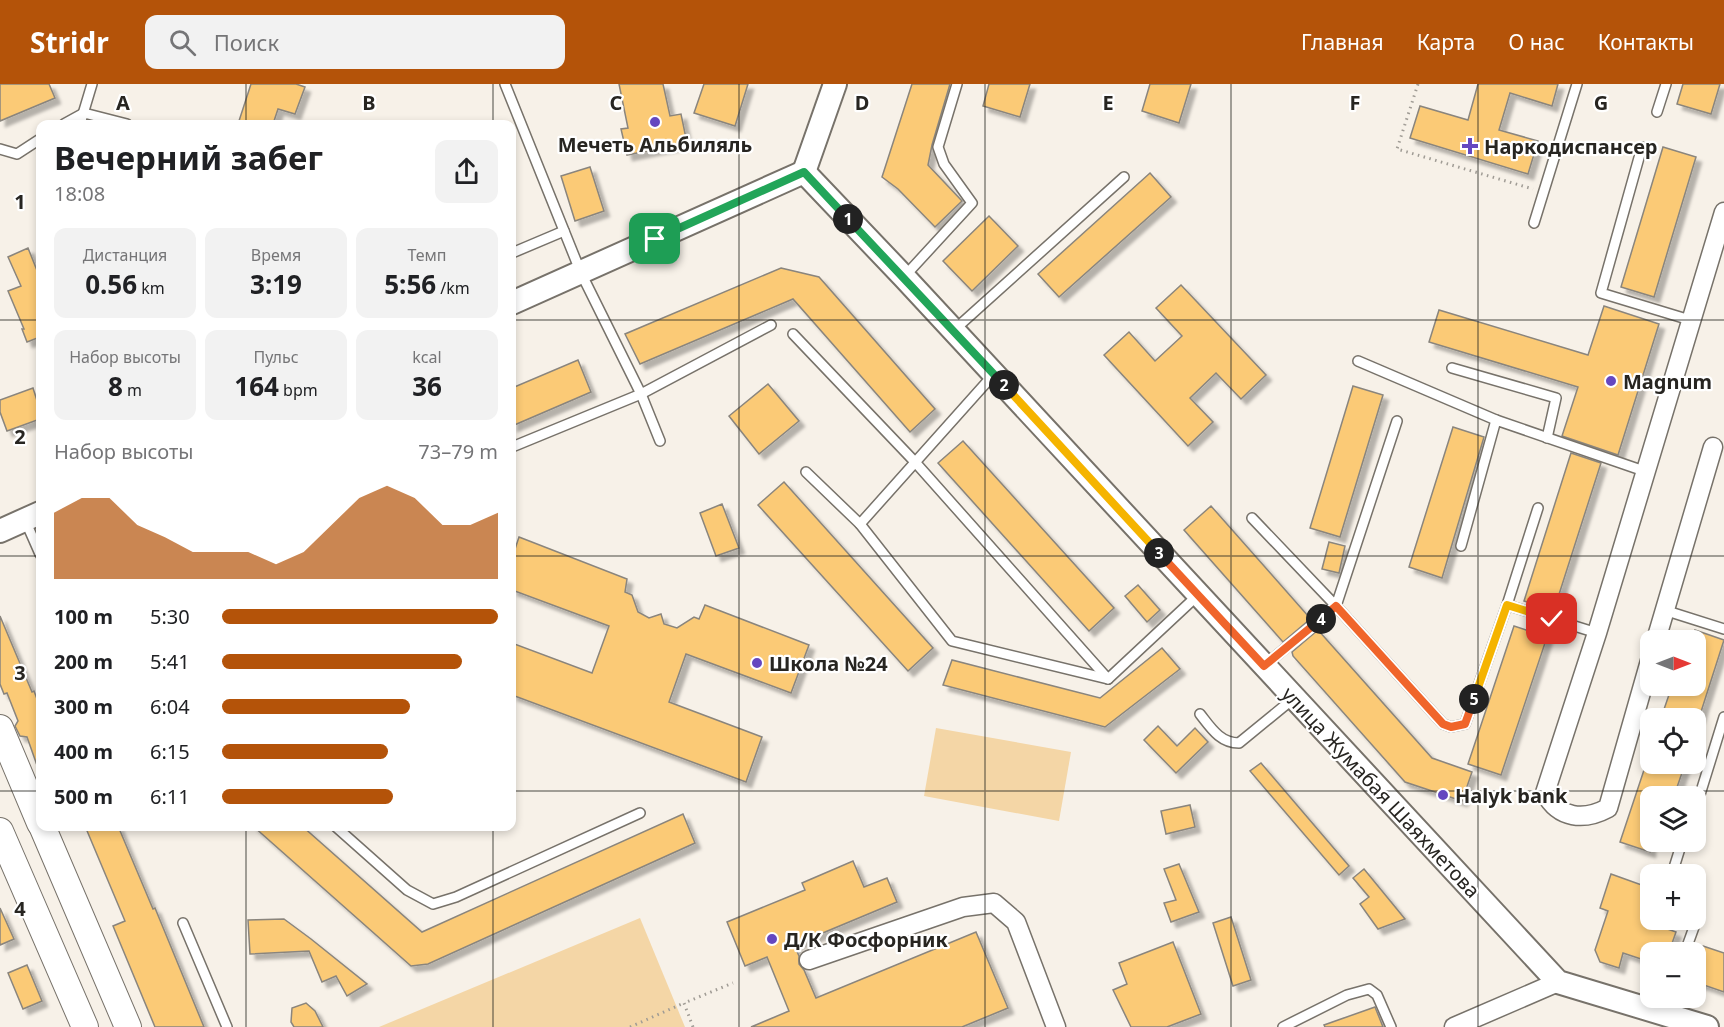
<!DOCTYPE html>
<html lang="ru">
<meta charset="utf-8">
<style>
body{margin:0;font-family:"Noto Sans",sans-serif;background:#f2f2f2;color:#202124;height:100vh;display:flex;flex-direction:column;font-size:22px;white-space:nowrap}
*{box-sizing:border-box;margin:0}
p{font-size:20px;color:#757577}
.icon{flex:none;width:33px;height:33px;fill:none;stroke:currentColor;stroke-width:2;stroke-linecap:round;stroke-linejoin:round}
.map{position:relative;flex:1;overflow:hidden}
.panel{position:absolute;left:36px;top:36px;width:480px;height:711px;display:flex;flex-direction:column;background:#fff;border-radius:12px;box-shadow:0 3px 9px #0003}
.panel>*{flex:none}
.needle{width:39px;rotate:90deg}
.tools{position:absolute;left:1640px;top:546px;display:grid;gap:12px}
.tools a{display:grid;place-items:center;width:66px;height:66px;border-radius:12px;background:#fff;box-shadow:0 3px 9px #0003;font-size:30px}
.pin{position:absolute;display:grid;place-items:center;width:51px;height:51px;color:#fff;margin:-26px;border-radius:12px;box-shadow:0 3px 9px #0006}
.km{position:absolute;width:30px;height:30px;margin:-15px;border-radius:50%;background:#222;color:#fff;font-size:16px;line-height:30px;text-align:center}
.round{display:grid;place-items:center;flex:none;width:63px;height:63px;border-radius:12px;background:#f2f2f2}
.overview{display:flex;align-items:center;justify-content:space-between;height:102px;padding:0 18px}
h1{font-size:33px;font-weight:700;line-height:45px}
.stats{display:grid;grid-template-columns:repeat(3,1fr);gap:9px;height:102px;padding:6px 18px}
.stats div{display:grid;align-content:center;border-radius:12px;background:#f2f2f2;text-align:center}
.stats b{font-size:26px;font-weight:700}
.stats small{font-size:16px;font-weight:400}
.stats p{font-size:16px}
.chart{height:168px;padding:12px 18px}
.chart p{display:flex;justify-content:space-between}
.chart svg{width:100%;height:108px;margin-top:6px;fill:#b45309;opacity:.7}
ul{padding:0 18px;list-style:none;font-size:20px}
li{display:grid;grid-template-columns:96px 72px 1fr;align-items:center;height:45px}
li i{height:15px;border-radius:8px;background:#b45309}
header{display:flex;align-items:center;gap:36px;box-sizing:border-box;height:84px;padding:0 30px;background:#b45309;color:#fff}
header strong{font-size:28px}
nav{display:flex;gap:33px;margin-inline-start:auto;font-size:21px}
.search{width:420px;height:54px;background:#f2f2f2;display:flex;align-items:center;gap:15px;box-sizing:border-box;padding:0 21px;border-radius:12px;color:#757577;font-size:22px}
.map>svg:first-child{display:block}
.green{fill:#f4d6a6}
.building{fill:#fbca76;stroke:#8a857d;stroke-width:1.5;filter:url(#shadow)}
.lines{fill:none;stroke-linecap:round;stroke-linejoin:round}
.service-casing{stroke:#77726a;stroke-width:12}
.minor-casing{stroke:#77726a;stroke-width:21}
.tertiary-casing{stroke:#77726a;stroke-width:26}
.secondary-casing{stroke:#77726a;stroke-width:28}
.path{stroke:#a09c95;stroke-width:3;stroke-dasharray:1.5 4.5;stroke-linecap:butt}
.service{stroke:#fff;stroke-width:9}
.minor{stroke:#fff;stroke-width:18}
.tertiary{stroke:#fff;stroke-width:22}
.secondary{stroke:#fff;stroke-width:26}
.split-1-casing{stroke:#fff;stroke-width:12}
.split-2-casing{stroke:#fff;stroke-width:12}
.split-3-casing{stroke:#fff;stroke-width:12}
.split-4-casing{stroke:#fff;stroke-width:12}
.split-5-casing{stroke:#fff;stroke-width:12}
.split-6-casing{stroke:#fff;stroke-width:12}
.split-1{stroke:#22a559;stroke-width:8}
.split-2{stroke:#22a559;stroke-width:8}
.split-3{stroke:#f5b400;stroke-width:8}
.split-4{stroke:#f0652b;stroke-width:8}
.split-5{stroke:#f0652b;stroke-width:8}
.split-6{stroke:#f5b400;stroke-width:8}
.grid{fill:none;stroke:#272521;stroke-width:1.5;stroke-opacity:0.55}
.poi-dot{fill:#6547c0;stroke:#fff;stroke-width:2}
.labels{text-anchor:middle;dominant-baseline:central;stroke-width:4.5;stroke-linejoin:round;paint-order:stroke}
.poi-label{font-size:20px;font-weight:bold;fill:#272521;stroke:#fff;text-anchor:start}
.street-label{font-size:20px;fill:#272521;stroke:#fff}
.grid-label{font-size:20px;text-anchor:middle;font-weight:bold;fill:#272521;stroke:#fff;stroke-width:4.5;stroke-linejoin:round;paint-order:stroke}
</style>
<header>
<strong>Stridr</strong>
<div class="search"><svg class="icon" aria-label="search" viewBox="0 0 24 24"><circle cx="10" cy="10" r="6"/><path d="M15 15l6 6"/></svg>Поиск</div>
<nav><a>Главная</a><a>Карта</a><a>О нас</a><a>Контакты</a></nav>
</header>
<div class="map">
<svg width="1724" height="943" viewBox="0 0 1724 943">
<defs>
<filter id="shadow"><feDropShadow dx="5.5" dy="5.5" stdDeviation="1.5" flood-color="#0004"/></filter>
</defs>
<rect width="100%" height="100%" fill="#f7f1e8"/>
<g class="green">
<path d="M936 644 1071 668 1059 737 924 712Z"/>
<path d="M640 834 685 943H379Z"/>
</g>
<g class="building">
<path d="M0 0H49L55 14 0 37Z"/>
<path d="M251 0H296L305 3 295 30 278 25 273 40H238Z"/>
<path d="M619 0H663L670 32 681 30 687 59 627 71 621 45 628 44Z"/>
<path d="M704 0H748L735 42 694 29Z"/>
<path d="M912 0H950L932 61 928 81 962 117 935 143 898 105 882 93Z"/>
<path d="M989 0H1030L1020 33 983 22Z"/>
<path d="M1150 0H1191L1179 39 1142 27Z"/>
<path d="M1478 0H1558L1552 22 1510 9 1499 46 1538 57 1528 90 1410 54 1420 22 1468 36Z"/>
<path d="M1683 0H1720L1711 30 1677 20Z"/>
<path d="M1663 63 1696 73 1654 213 1621 203Z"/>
<path d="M590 83 604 127 575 137 561 92Z"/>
<path d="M1150 89 1171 113 1059 213 1038 190Z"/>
<path d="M989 132 1018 162 972 207 943 177Z"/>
<path d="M28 164 40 194V253L27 258 22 245H24L8 207 21 202 8 173Z"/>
<path d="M781 184 819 193 935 325 910 348 793 215 640 280 625 250Z"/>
<path d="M1181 201 1266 291 1241 315 1216 289 1190 314 1213 338 1188 362 1104 271 1129 248 1155 277 1182 252 1156 224Z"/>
<path d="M1604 222 1659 240 1618 371 1562 352 1578 303 1429 258 1439 226 1588 271Z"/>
<path d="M578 276 591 308 512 342V304Z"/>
<path d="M768 300 799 337 759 370 729 332Z"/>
<path d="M1353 302 1383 311 1340 453 1310 444Z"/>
<path d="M33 304 40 326V335L7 347 0 328V316Z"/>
<path d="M1453 343 1484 353 1442 494 1409 483Z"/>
<path d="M963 357 1114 524 1089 547 938 379Z"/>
<path d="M1571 369 1601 379 1554 526 1524 517Z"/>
<path d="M784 398 933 564 908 587 758 421Z"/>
<path d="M722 420 739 464 716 472 700 429Z"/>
<path d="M1211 422 1309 533 1307 534 1309 536 1283 558 1184 446Z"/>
<path d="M519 453 627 495 625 508 632 511 638 528 649 534 661 530 664 540 677 544 694 533 699 535 705 521 809 561 791 609 686 570 669 618 762 653 746 698 512 611V559L592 589 609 542 512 506V474Z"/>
<path d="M1329 458 1345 462 1339 489 1322 485Z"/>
<path d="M1138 501 1160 526 1147 538 1125 512Z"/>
<path d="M0 532 32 608 34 607 40 623V687H39L27 653 20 652 15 642 18 637 7 609 4 610 0 600Z"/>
<path d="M1514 542 1547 553 1501 691 1468 680Z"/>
<path d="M1318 546 1432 674 1472 688 1462 717 1405 698 1293 572 1292 568Z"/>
<path d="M1695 546 1724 556 1699 634H1661L1672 602H1695Z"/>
<path d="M1162 564 1180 585 1105 643 943 601 952 576 1100 614Z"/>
<path d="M1158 642 1177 662 1195 644 1208 658 1176 689 1144 656Z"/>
<path d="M1261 679 1349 782 1339 791 1250 687Z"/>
<path d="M1646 680H1685L1674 712H1650V768L1620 758Z"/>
<path d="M1190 721 1195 743 1166 750 1161 727Z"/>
<path d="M683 730 695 759 428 880 411 882 253 742H302L422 848Z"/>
<path d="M85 742H118L153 825 155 824 204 943H155L113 842 125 837Z"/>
<path d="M853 777 864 803 887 794 897 818 794 861 799 872V880L804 886 816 914 976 848 1008 924 962 943H751L789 927 767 873 745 882 727 838 805 806 802 799Z"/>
<path d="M1179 780 1199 828 1171 838 1164 819 1176 816 1164 785Z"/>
<path d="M1364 785 1405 835 1378 845 1360 820 1369 813 1353 794Z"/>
<path d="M1611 790 1650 804 1642 836 1676 848 1669 868H1650V878L1623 869 1619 884 1600 878 1595 866 1608 827 1600 824Z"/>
<path d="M0 824 14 855 0 861Z"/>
<path d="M1231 833 1251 896 1233 902 1213 839Z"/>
<path d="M284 835 311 855 367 900 347 912 336 892 322 898 309 867 250 870 248 836Z"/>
<path d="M1173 858 1201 930 1167 943H1131L1113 906 1127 900 1119 879Z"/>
<path d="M1703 862 1724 869V908L1695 898V885Z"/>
<path d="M27 881 42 917 23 925 8 889Z"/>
<path d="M306 919 315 927 323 943H294L291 938 292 924Z"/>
<path d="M1375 923 1383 943H1325L1324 941Z"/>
</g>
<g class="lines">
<g class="service-casing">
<g id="service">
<path d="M505 0 581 189 641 310 660 357"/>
<path d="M1657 28 1666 0"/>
<path d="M64 40 84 29 127 40"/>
<path d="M80 40 92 0"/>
<path d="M1642 63 1601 209 1690 236"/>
<path d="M0 65 17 70 40 55"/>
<path d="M1534 139 1577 0"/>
<path d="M512 169 564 147"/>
<path d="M904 193 972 119 944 80 938 63 957 0"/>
<path d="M953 247 1124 93"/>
<path d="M793 250 915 378 1108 595 1198 511"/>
<path d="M1358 277 1496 336"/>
<path d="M1452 284 1556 314 1547 354"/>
<path d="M512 363 641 310 771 241"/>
<path d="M806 388 860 440 952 557 1108 595"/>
<path d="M1538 424 1507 521 1597 549"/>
<path d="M1252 434 1336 522 1397 337"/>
<path d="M25 436 40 470"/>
<path d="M860 440 994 290"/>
<path d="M1461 462 1496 336 1644 387"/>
<path d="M1664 526 1724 545"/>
<path d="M1264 582 1336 522 1443 640 1451 643 1465 640 1507 521"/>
<path d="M1200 630C1211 644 1220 659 1239 659L1294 614"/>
<path d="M1698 717 1724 633"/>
<path d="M335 742 407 806 433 820 456 813 640 729"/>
<path d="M1672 790 1682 758"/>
<path d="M183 839 227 943"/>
<path d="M1685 868 1698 832 1695 831"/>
<path d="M1664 930 1669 914"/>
<path d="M1283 943 1347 911 1369 905 1377 911 1391 943"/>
</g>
</g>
<g class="minor-casing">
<g id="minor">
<path d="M1656 556 1713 363"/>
<path d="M1650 577 1608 724C1584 737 1559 735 1545 709L1597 549 1724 128"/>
<path d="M809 876 963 823 994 819 1016 838 1056 943"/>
<path d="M1454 943 1558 898"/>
</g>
</g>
<g class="tertiary-casing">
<g id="tertiary">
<path d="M804 88 904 193 1558 898 1707 943"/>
<path d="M804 88 835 0"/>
<path d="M512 219 804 88"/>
<path d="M0 447 40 429"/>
</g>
</g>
<g class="secondary-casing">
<g id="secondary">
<path d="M0 644 40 739"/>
<path d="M42 742 128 943"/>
<path d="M0 747 85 943"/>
</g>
</g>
<g class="path">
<path d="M1418 0 1397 65 1533 105"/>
<path d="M630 943 684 919"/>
<path d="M693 943 684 919 733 899"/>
</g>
<use href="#service" class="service"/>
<use href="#minor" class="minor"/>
<use href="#tertiary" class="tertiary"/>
<use href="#secondary" class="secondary"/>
</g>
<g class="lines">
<g class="split-1-casing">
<path id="split-1" d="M655 155 804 88 848 135"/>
</g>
<g class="split-2-casing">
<path id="split-2" d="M848 135 1004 301"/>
</g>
<g class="split-3-casing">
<path id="split-3" d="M1004 301 1159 469"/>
</g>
<g class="split-4-casing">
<path id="split-4" d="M1159 469 1264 582 1321 535"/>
</g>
<g class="split-5-casing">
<path id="split-5" d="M1321 535 1336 522 1443 640 1451 643 1465 640 1474 615"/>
</g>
<g class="split-6-casing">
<path id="split-6" d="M1474 615 1507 521 1552 535"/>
</g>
<use href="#split-1" class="split-1"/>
<use href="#split-2" class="split-2"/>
<use href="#split-3" class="split-3"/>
<use href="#split-4" class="split-4"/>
<use href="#split-5" class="split-5"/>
<use href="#split-6" class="split-6"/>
</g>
<path class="grid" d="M246 0V40M493 0V40M739 0V943M985 0V943M1231 0V943M1478 0V943M0 236H40M512 236H1724M0 472H40M512 472H1724M0 707H40M512 707H1724M246 742V943M493 742V943"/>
<g class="poi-dot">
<circle cx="655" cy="38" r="6"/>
<path d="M1467 53h6v6h6v6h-6v6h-6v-6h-6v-6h6z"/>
<circle cx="1611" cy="297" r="6"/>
<circle cx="757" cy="579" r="6"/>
<circle cx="1443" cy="711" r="6"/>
<circle cx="772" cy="855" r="6"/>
</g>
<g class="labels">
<g class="poi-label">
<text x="655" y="60" text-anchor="middle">Мечеть Альбиляль</text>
<text x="1484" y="62">Наркодиспансер</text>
<text x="1623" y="297">Magnum</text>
<text x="769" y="579">Школа №24</text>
<text x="1455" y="711">Halyk bank</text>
<text x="784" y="855">Д/К Фосфорник</text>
</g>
<g class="street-label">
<text transform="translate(1381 708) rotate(47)">улица Жумабая Шаяхметова</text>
</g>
</g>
<g class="grid-label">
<text x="123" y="26">A</text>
<text x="369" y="26">B</text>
<text x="616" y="26">C</text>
<text x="862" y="26">D</text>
<text x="1108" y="26">E</text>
<text x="1355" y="26">F</text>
<text x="1601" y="26">G</text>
<text x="20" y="125">1</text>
<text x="20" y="360">2</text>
<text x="20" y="596">3</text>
<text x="20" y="832">4</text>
</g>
</svg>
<div class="tools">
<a><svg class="needle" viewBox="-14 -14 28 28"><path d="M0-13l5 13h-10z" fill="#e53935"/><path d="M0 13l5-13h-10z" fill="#757577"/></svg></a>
<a><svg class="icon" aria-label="locate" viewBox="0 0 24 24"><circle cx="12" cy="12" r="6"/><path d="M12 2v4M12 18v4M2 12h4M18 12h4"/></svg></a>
<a><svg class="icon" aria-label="layers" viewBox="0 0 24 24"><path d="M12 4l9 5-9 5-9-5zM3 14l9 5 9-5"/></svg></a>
<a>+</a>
<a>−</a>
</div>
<div class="pin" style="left:655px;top:155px;background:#1e9e55"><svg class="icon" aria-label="arrive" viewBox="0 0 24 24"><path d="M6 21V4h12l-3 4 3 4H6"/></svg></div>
<div class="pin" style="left:1552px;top:535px;background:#d93025"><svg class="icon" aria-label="check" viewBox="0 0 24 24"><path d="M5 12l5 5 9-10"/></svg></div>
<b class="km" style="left:848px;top:135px">1</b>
<b class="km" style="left:1004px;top:301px">2</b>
<b class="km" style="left:1159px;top:469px">3</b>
<b class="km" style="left:1321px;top:535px">4</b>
<b class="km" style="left:1474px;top:615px">5</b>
<section class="panel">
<div class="overview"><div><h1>Вечерний забег</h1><p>18:08</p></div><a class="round"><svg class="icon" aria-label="share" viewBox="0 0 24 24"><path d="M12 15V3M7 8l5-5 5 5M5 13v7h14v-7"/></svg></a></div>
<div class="stats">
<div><p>Дистанция</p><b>0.56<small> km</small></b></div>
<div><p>Время</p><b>3:19</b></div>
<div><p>Темп</p><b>5:56<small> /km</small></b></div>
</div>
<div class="stats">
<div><p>Набор высоты</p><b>8<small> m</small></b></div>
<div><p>Пульс</p><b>164<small> bpm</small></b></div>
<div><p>kcal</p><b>36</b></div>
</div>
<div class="chart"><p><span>Набор высоты</span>73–79 m</p>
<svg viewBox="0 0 160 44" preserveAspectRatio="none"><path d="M0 44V17L10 11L20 11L30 22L40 27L50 33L60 33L70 33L80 38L90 33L100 22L110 11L120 6L130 11L140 22L150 22L160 17V44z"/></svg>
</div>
<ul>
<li><b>100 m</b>5:30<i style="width:100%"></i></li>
<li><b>200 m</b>5:41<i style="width:87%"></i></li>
<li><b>300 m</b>6:04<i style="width:68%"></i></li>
<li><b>400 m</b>6:15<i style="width:60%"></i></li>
<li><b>500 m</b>6:11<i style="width:62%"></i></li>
</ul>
</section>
</div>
